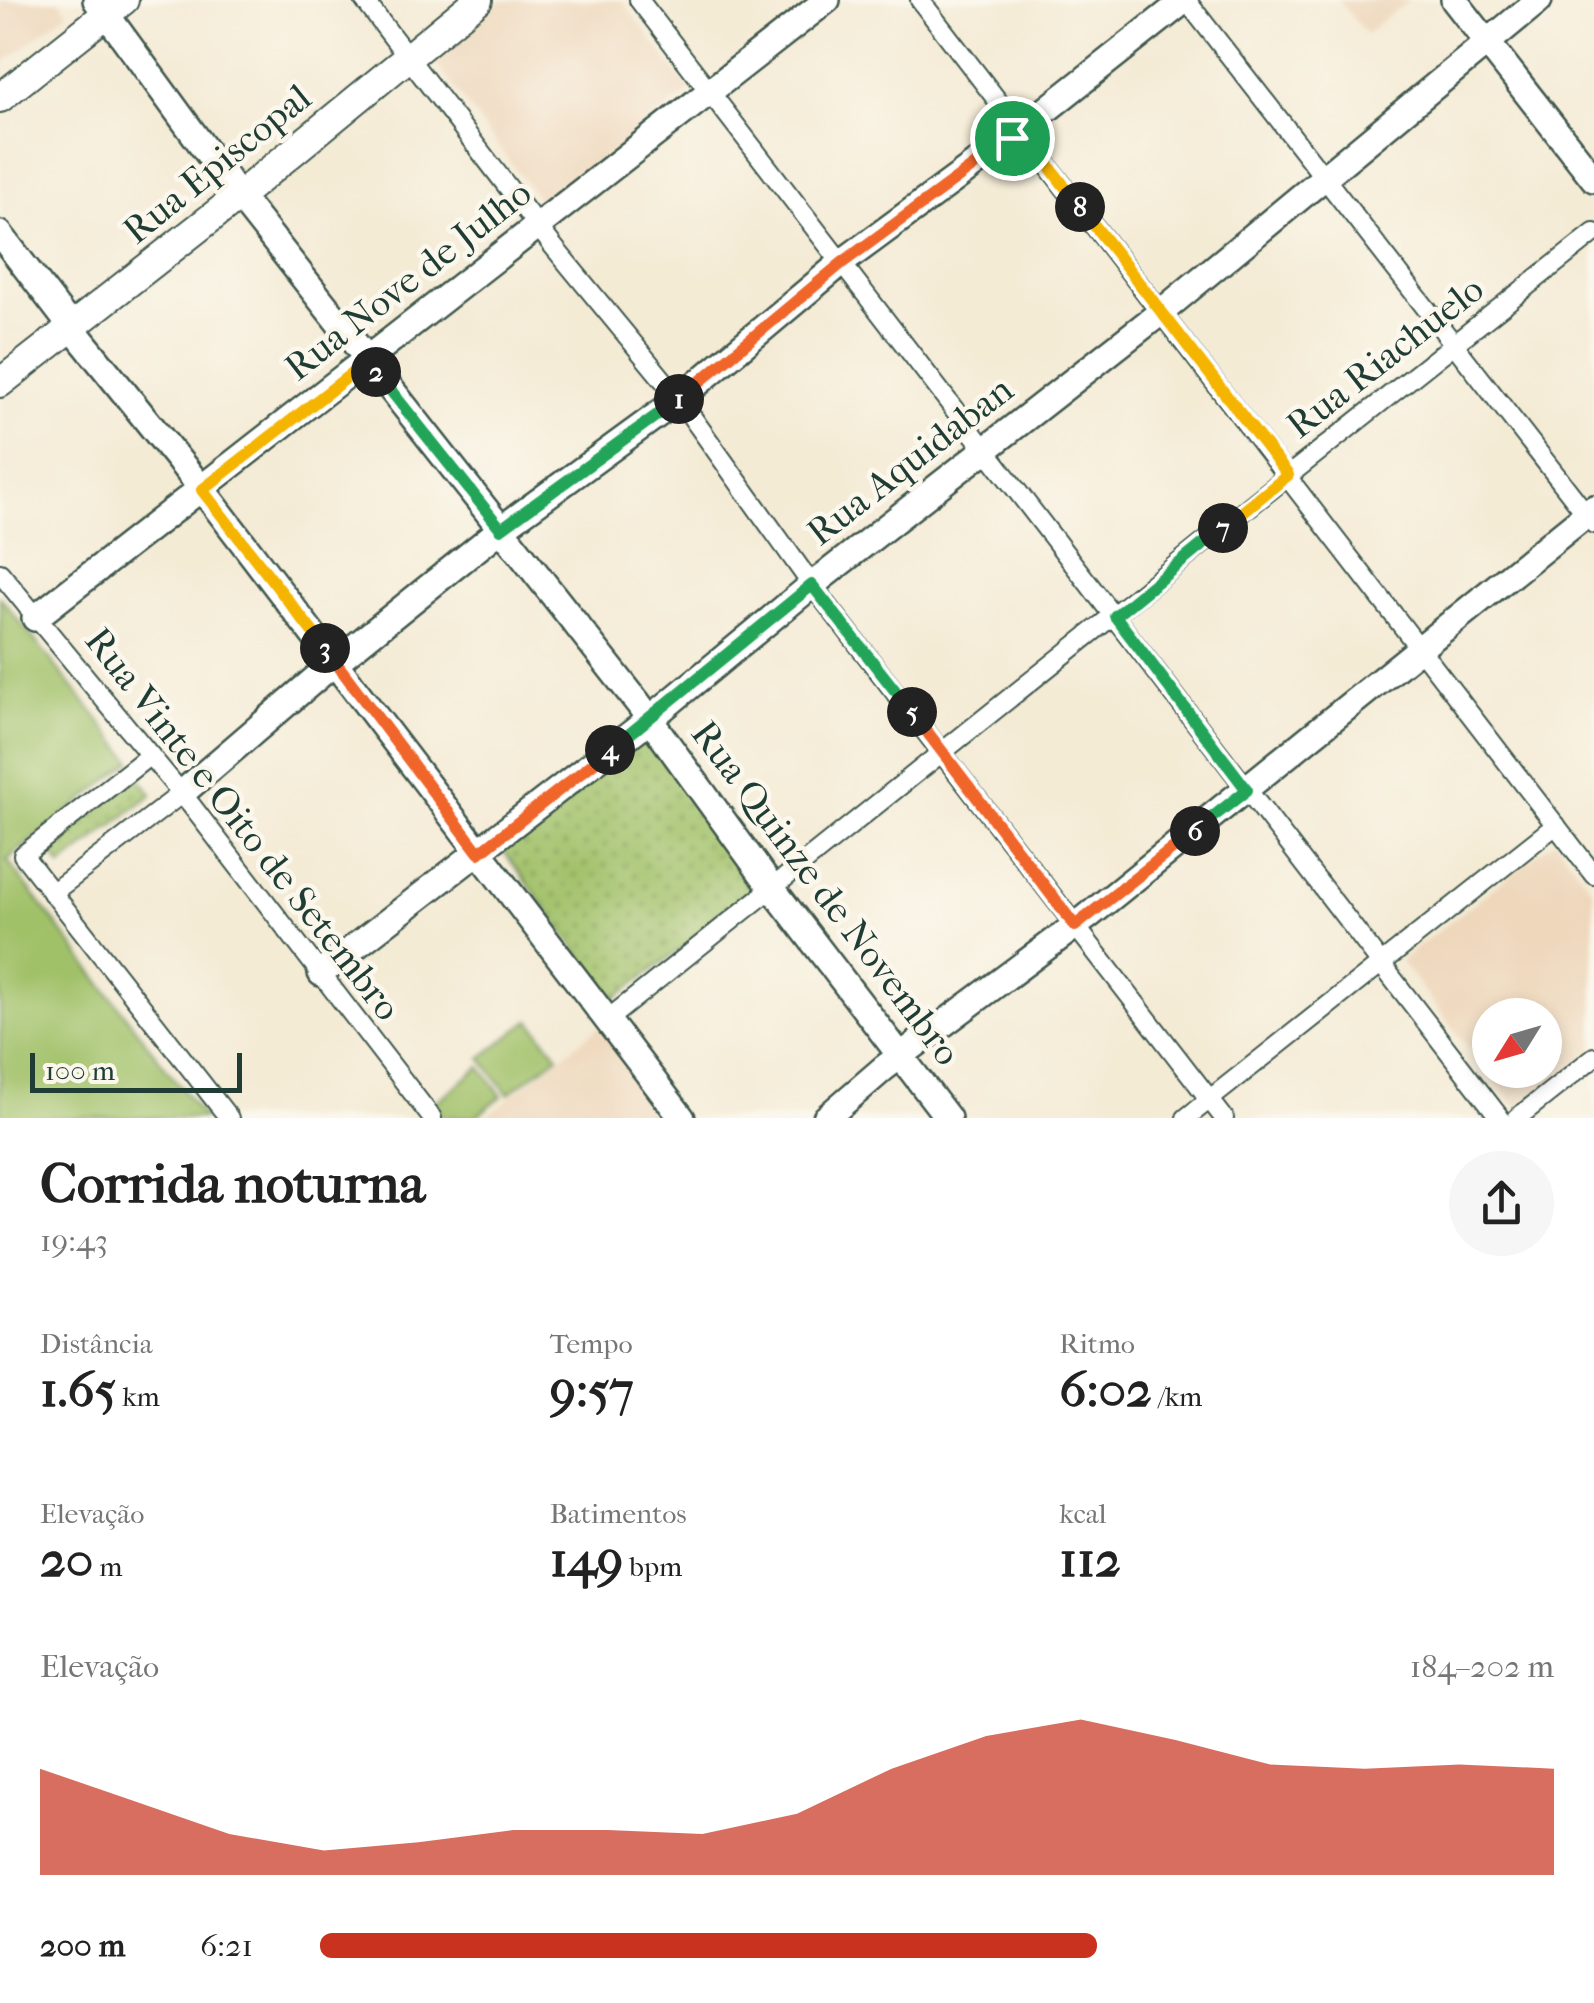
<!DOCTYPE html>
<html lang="pt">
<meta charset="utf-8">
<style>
body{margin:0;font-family:"IM FELL French Canon",serif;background:#f6f6f6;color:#222;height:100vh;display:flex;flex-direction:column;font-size:38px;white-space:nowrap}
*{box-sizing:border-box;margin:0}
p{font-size:32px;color:#767676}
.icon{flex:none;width:55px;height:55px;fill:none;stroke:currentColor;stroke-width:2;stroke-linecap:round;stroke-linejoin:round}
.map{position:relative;height:1118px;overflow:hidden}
.side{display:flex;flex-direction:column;background:#fff;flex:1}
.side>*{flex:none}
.needle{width:65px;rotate:233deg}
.fabs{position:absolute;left:1472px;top:998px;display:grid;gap:20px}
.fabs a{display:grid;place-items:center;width:90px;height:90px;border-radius:50%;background:#fff;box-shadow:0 5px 15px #0003;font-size:50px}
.scale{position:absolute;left:30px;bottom:25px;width:212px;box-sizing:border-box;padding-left:10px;border:5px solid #1f3d34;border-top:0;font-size:28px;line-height:35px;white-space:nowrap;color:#1f3d34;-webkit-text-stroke:8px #fbf7ec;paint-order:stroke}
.pin{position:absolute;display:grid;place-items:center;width:85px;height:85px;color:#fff;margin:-42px;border:5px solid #fff;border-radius:50%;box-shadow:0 2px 10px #0007}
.km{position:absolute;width:50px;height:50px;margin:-25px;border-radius:50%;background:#222;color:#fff;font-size:28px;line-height:50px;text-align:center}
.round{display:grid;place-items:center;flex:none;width:105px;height:105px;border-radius:52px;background:#f6f6f6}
.summary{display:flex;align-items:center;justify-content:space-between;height:170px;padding:0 40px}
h1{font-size:55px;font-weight:700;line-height:75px}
.stats{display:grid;grid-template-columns:repeat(3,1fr);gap:15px;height:170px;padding:10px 40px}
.stats div{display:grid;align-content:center}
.stats b{font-size:50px;font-weight:700}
.stats small{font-size:28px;font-weight:400}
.stats p{font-size:28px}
.chart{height:280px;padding:20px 40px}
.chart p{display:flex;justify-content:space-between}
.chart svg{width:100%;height:180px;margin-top:10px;fill:#c8321e;opacity:.7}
ul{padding:0 40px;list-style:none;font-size:32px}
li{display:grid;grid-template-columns:160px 120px 1fr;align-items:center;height:75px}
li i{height:25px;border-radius:12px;background:#c8321e}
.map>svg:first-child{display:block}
.built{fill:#eed7bb;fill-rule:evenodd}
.grass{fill:url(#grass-dots);stroke:#607f4e;stroke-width:2.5}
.pitch{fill:#a1c169;stroke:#607f4e;stroke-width:2.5}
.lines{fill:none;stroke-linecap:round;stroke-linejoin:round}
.street-casing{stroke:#3f574c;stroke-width:22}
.secondary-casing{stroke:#3f574c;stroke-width:30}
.primary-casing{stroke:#3f574c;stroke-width:32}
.street{stroke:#fff;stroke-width:18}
.secondary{stroke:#fff;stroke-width:25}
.primary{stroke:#fff;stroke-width:28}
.split-1-casing{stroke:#fff;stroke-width:20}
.split-2-casing{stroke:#fff;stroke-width:20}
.split-3-casing{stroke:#fff;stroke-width:20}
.split-4-casing{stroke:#fff;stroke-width:20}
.split-5-casing{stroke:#fff;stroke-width:20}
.split-6-casing{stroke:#fff;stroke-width:20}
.split-7-casing{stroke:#fff;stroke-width:20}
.split-8-casing{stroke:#fff;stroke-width:20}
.split-9-casing{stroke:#fff;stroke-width:20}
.split-1{stroke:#f0652b;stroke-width:12}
.split-2{stroke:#22a559;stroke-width:12}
.split-3{stroke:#f5b400;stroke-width:12}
.split-4{stroke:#f0652b;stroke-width:12}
.split-5{stroke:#22a559;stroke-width:12}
.split-6{stroke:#f0652b;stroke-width:12}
.split-7{stroke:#22a559;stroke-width:12}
.split-8{stroke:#f5b400;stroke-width:12}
.split-9{stroke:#f5b400;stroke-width:12}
.labels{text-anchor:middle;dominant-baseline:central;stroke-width:9;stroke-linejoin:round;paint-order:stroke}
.street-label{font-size:38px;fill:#1f3d34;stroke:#fbf7ec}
</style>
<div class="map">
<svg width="1594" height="1118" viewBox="0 0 1594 1118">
<defs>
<pattern id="grass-dots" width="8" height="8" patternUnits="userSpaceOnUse" patternTransform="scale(2.5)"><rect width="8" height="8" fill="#a1c169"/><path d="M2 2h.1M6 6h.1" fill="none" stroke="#839e57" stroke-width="1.8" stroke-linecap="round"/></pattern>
</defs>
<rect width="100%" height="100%" fill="#fbf7ec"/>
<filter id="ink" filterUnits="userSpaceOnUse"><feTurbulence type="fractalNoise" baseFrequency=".01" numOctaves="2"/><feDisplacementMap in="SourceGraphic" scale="20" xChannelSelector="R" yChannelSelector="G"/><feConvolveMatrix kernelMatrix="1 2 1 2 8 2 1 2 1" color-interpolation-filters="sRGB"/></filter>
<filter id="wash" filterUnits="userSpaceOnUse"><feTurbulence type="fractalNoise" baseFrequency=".0048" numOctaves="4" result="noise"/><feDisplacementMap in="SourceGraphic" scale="40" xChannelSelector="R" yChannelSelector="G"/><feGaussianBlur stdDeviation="2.25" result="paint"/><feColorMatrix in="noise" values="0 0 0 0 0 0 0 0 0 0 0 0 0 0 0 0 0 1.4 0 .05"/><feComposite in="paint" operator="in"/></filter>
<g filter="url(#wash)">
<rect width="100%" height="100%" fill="#f4ebd5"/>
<g class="built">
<path d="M0 0H59L68 12 0 66Z"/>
<path d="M501 0H621L690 90 544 207 430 56Z"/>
<path d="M1338 0H1409L1366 34Z"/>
<path d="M1555 840 1594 892V1048L1517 1109 1400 961ZM1490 1015H1545V1070H1490Z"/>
<path d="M600 1026 670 1118H484Z"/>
</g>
<g class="grass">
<path d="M646 738 659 740 760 890 615 998 610 995 502 849Z"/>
<path d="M137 775 152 794 61 866 46 846Z"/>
</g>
<g class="pitch">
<path d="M0 597 132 761 7 860 204 1118H0Z"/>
<path d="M530 1020 558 1056 508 1094 481 1058Z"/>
<path d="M480 1067 502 1096 474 1118H444L433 1104Z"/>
</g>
</g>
<g filter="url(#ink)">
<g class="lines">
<g class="street-casing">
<g id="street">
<path d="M364 0 553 246 679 399 812 585 1224 1118"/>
<path d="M639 0 1500 1118"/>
<path d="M920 0 1594 875"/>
<path d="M1186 0 1594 524"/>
<path d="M0 573 191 805 432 1118"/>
<path d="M150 755 23 855 229 1118"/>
<path d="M52 893 181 794"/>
<path d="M607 1020C935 757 1264 494 1594 233"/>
<path d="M1186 1118 1556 825"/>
<path d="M1517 1118 1594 1057"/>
</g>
</g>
<g class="secondary-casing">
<g id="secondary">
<path d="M96 0 239 196 638 703 772 888 948 1118"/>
<path d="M1454 0 1594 179"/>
<path d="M0 234 72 328 202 489 682 1118"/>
<path d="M35 618 827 0"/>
<path d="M181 794 321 674 501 529 679 399 841 263 1012 137 1185 0"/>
<path d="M321 973 650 719 812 585 1160 313 1539 0"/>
<path d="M826 1118 884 1068 1087 917 1594 508"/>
</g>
</g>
<g class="primary-casing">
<g id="primary">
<path d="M0 98 124 0"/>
<path d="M0 383 239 196 478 0"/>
</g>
</g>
<use href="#street" class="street"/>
<use href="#secondary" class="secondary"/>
<use href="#primary" class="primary"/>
</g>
</g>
<g class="lines" filter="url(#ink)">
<g class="split-1-casing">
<path id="split-1" d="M679 399 842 263 1012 138"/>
</g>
<g class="split-2-casing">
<path id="split-2" d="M376 372 501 529 679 399"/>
</g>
<g class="split-3-casing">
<path id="split-3" d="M325 648 202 490 368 361 376 372"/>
</g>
<g class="split-4-casing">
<path id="split-4" d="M325 648 479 853 610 750"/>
</g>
<g class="split-5-casing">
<path id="split-5" d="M610 750 812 585 912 712"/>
</g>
<g class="split-6-casing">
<path id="split-6" d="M912 712 1075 926 1195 831"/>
</g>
<g class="split-7-casing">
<path id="split-7" d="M1195 831 1247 790 1115 616 1223 528"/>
</g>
<g class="split-8-casing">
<path id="split-8" d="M1080 207 1288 475 1223 528"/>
</g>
<g class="split-9-casing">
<path id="split-9" d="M1012 138 1022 130 1080 207"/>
</g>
<use href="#split-1" class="split-1"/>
<use href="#split-2" class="split-2"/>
<use href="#split-3" class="split-3"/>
<use href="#split-4" class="split-4"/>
<use href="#split-5" class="split-5"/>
<use href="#split-6" class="split-6"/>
<use href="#split-7" class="split-7"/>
<use href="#split-8" class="split-8"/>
<use href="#split-9" class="split-9"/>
</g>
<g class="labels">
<g class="street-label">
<text transform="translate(217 164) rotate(-39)">Rua Episcopal</text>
<text transform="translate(408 280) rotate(-38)">Rua Nove de Julho</text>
<text transform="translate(1385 357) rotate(-38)">Rua Riachuelo</text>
<text transform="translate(910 461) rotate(-38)">Rua Aquidaban</text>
<text transform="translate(243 824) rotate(52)">Rua Vinte e Oito de Setembro</text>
<text transform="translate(826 893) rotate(53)">Rua Quinze de Novembro</text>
</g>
</g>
</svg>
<div class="fabs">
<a><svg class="needle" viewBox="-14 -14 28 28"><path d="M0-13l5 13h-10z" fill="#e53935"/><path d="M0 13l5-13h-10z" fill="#767676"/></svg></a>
</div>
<div class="scale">100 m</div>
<div class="pin" style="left:1012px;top:138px;background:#1e9e55"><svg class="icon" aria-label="arrive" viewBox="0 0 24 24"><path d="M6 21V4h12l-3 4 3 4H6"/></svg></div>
<b class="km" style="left:679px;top:399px">1</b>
<b class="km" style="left:376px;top:372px">2</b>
<b class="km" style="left:325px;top:648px">3</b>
<b class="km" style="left:610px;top:750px">4</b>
<b class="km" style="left:912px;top:712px">5</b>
<b class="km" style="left:1195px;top:831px">6</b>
<b class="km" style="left:1223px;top:528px">7</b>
<b class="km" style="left:1080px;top:207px">8</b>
</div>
<section class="side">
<div class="summary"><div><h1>Corrida noturna</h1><p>19:43</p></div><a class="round"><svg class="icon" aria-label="share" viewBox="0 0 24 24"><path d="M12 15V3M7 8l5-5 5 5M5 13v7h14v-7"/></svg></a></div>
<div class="stats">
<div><p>Distância</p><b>1.65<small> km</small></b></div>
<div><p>Tempo</p><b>9:57</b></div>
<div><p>Ritmo</p><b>6:02<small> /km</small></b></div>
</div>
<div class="stats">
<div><p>Elevação</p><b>20<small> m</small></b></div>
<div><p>Batimentos</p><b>149<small> bpm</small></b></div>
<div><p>kcal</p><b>112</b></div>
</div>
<div class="chart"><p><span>Elevação</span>184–202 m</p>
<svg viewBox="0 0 160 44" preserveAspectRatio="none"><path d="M0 44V18L10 26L20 34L30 38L40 36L50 33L60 33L70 34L80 29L90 18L100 10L110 6L120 11L130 17L140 18L150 17L160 18V44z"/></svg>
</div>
<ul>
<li><b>200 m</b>6:21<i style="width:63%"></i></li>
</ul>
</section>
